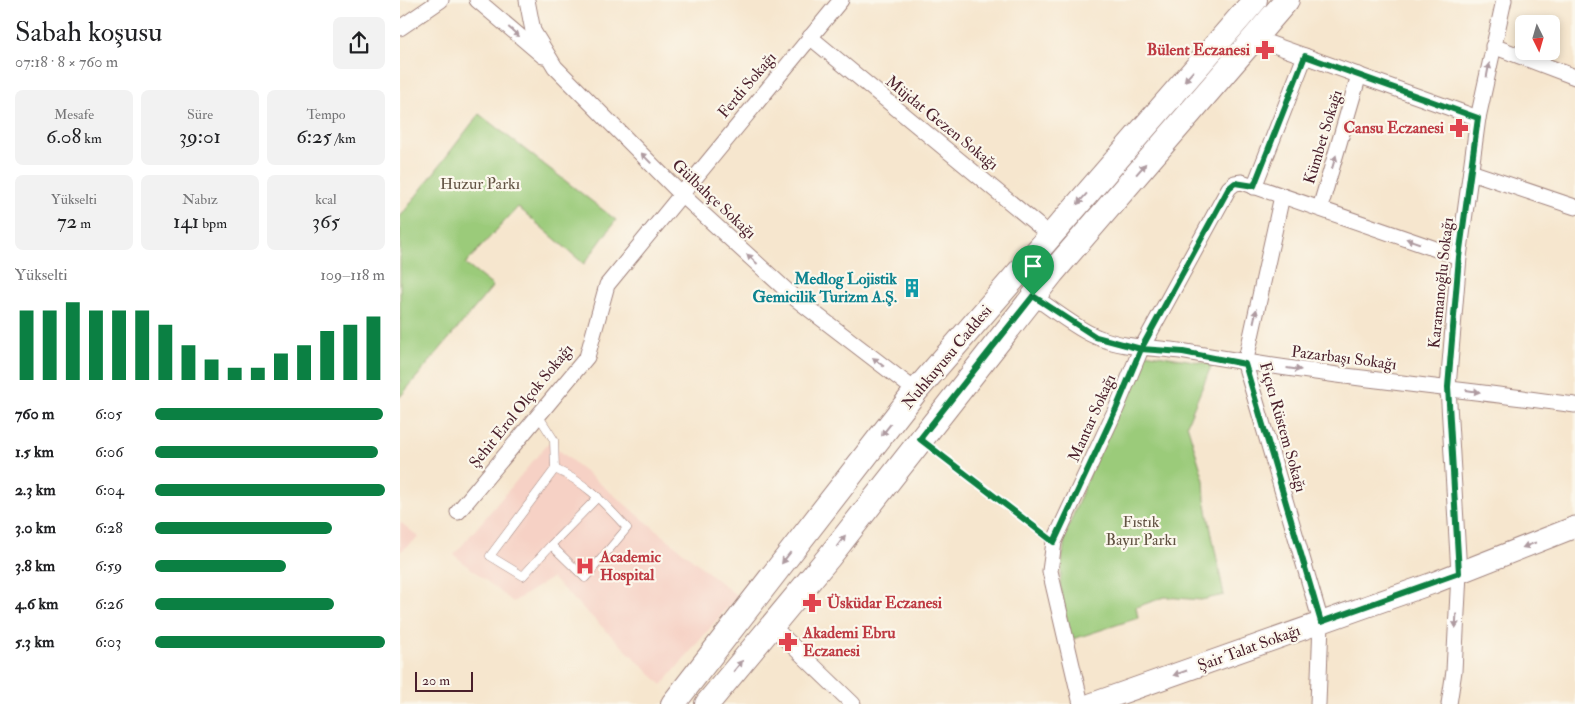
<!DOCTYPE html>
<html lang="tr">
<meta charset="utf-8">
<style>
body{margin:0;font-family:"IM FELL Double Pica",serif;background:#f2f2f2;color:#202124;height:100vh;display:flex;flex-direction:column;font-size:19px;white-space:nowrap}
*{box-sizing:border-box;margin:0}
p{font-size:16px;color:#757577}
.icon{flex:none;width:28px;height:28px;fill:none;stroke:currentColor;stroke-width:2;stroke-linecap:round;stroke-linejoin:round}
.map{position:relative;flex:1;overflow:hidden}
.details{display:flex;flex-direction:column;background:#fff;width:400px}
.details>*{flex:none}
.needle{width:32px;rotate:175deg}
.fabs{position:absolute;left:1115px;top:15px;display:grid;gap:10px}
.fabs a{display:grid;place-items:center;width:45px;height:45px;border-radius:8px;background:#fff;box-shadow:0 2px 8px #0003;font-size:25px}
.scale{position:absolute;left:15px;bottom:12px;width:58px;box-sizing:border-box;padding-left:5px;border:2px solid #4a1f2b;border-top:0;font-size:14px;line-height:18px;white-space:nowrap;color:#4a1f2b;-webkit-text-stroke:4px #fbf7ec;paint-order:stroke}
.pin{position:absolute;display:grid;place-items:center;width:42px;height:42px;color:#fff;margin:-51px -21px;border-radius:50% 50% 50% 0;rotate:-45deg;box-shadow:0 0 5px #0007}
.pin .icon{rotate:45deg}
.round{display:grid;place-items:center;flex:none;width:52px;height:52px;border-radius:8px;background:#f2f2f2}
.head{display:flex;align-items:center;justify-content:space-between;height:85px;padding:0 15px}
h1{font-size:28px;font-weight:600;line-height:38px}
.metrics{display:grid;grid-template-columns:repeat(3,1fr);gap:8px;height:85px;padding:5px 15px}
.metrics div{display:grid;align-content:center;border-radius:8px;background:#f2f2f2;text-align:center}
.metrics b{font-size:21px;font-weight:600}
.metrics small{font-size:14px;font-weight:400}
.metrics p{font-size:14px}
.chart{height:140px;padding:10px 15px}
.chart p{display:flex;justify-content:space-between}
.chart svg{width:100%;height:90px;margin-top:5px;stroke:#0b8043;stroke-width:6}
ul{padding:0 15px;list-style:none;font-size:16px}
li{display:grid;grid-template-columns:80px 60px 1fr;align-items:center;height:38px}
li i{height:12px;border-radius:6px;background:#0b8043}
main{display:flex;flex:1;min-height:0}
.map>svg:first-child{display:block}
.built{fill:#f6d1c5}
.green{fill:#9bcb7a;stroke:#727552}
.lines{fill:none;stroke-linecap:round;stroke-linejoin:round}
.lane-casing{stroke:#a0827c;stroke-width:9}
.street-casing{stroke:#a0827c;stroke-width:17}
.secondary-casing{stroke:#a0827c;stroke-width:23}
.primary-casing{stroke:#a0827c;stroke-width:26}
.path{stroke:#a0827c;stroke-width:3;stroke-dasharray:1 4;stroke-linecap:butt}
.lane{stroke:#fff;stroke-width:8}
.street{stroke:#fff;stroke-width:15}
.secondary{stroke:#fff;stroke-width:21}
.primary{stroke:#fff;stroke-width:24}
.oneway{fill:#ae9aa0}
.route-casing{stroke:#fff;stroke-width:10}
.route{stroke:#0b8043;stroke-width:6}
.labels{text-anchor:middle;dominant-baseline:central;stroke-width:4.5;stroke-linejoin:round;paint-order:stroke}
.health-label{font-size:16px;font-weight:bold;fill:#be3a42;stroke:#fbf7ec;text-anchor:start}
.street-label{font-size:16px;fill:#4a1f2b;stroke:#fbf7ec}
.park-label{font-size:16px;fill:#625343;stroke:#fbf7ec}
.culture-label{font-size:16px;font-weight:bold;fill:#0d838f;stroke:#fbf7ec;text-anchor:end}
</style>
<main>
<section class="details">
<div class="head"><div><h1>Sabah koşusu</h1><p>07:18 · 8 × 760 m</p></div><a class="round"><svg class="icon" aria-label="share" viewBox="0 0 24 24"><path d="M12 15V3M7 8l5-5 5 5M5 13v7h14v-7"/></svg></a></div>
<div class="metrics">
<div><p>Mesafe</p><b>6.08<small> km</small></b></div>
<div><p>Süre</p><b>39:01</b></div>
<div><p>Tempo</p><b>6:25<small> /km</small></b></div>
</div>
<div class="metrics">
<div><p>Yükselti</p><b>72<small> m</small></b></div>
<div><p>Nabız</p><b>141<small> bpm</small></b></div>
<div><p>kcal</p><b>365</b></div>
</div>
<div class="chart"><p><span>Yükselti</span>109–118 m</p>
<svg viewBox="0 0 160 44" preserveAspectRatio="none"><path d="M5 44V10M15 44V10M25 44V6M35 44V10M45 44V10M55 44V10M65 44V17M75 44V27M85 44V34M95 44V38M105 44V38M115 44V31M125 44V27M135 44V20M145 44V17M155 44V13"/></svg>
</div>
<ul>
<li><b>760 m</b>6:05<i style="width:99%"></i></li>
<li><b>1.5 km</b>6:06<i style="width:97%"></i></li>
<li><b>2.3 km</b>6:04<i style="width:100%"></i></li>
<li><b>3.0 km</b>6:28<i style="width:77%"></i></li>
<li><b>3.8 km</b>6:59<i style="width:57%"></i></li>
<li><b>4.6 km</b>6:26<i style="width:78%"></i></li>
<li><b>5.3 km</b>6:03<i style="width:100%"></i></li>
</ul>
</section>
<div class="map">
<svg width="1175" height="704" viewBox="0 0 1175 704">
<rect width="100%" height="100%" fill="#fbf7ec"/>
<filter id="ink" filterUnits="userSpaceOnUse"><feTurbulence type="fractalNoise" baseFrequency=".02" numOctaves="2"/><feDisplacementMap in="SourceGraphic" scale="10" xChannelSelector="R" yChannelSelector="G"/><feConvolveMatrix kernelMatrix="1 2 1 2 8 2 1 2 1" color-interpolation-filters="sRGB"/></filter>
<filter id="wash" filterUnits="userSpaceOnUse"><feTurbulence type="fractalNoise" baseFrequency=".0096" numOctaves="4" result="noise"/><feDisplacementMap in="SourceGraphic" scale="20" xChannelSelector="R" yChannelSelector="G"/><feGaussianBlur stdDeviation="1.12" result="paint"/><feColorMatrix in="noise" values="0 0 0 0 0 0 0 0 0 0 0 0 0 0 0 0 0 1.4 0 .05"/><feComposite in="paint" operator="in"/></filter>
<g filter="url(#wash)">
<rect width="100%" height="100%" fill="#f6e6ce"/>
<g class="built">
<path d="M149 442 337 596 262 685 152 578 113 602 54 555Z"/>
<path d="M0 522 19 537 0 552Z"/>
</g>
<g class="green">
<path d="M79 114 216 220 184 264 118 207 65 264 93 286 0 397V217Z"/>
<path d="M739 352 812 364 787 424 804 480 805 500 824 595 801 600 765 597 736 607 738 618 670 640 660 584 665 535Z"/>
</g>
</g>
<g filter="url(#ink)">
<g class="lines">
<g class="lane-casing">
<g id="lane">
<path d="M138 415 154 440 155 469 90 556 123 576 151 545"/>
<path d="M155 469C188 484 203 502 227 528L185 578 151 545 198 497"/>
</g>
</g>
<g class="street-casing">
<g id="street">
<path d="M77 0 143 56"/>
<path d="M127 0 133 31 155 67 280 193 396 299 516 391"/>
<path d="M0 28 41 0"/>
<path d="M410 37 651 236"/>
<path d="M854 38 1078 118"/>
<path d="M1093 46 1175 77"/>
<path d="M1071 172 1175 207"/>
<path d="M854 187 905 56"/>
<path d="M882 196 845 364 921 622 918 704"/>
<path d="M920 208 959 75"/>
<path d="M633 296C651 308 678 330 697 337 726 349 756 347 786 352 915 375 1045 387 1175 405"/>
<path d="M58 512 187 357 207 285 441 0"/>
<path d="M371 625 453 704"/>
<path d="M681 704 650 571 654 542 716 409 741 349 829 188 835 183 842 182 1059 257"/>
<path d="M1049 704 1054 671 1059 573 1048 387 1059 257 1078 118 1104 0"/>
</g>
</g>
<g class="secondary-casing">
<path id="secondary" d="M691 704 1033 583 1175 527"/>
</g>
<g class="primary-casing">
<g id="primary">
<path d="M273 704 516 391 855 0"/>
<path d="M307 704 429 557 652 273 887 0"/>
</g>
</g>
<path class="path" d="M538 453 642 533"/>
<use href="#lane" class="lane"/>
<use href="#street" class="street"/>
<use href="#secondary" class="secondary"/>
<use href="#primary" class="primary"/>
</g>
<defs><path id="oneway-solid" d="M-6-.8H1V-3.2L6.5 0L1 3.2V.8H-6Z" transform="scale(1.25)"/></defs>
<g class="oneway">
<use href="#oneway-solid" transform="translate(114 32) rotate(41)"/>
<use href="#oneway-solid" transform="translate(1088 70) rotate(-79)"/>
<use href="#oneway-solid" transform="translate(789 76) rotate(131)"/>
<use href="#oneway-solid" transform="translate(246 158) rotate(-134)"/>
<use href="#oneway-solid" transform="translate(934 162) rotate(-73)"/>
<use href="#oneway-solid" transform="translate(741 169) rotate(-49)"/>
<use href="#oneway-solid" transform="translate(682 199) rotate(131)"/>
<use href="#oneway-solid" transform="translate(1013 241) rotate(-161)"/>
<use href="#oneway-solid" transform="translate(352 259) rotate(-138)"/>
<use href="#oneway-solid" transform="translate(855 316) rotate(-77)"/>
<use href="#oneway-solid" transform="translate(478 362) rotate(-142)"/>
<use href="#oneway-solid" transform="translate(894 369) rotate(7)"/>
<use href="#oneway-solid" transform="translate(1073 391) rotate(8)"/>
<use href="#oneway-solid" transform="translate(486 430) rotate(128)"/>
<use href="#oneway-solid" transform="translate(441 541) rotate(-53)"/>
<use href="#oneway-solid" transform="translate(1129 545) rotate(159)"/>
<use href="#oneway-solid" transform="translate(386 558) rotate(128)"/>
<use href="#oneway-solid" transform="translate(1056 621) rotate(93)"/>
<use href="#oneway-solid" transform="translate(338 666) rotate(-51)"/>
<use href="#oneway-solid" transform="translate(780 673) rotate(161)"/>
</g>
</g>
<g class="lines" filter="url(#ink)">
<g class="route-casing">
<path id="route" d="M633 296 520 439 654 542 716 409 741 349 783 352 845 364 921 622 1059 573 1048 387 1059 257 1078 118 905 56 854 186 835 183 829 188 741 349 696 337 633 296"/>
</g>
<use href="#route" class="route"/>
</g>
<defs>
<g id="pharmacy-bare" transform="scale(1.5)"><path d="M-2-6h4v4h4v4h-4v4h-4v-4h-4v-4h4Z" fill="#e0444e" stroke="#fbf7ec" stroke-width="2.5" paint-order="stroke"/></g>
<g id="building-bare" transform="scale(1.5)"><path d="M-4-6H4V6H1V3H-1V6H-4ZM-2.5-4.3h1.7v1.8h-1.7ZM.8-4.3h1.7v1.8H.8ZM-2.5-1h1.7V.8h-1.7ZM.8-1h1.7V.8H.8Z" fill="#0f9aa8" stroke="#fbf7ec" stroke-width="2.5" paint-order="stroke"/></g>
<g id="hospital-bare" transform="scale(1.5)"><path d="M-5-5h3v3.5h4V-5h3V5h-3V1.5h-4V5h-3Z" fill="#e0444e" stroke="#fbf7ec" stroke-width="2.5" paint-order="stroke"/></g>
</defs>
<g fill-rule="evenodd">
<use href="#pharmacy-bare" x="865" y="50"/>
<use href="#pharmacy-bare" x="1059" y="128"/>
<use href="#building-bare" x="512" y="288"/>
<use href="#hospital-bare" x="185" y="566"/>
<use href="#pharmacy-bare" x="412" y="603"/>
<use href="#pharmacy-bare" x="388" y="642"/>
</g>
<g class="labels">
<g class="health-label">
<text x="850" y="50" text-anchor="end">Bülent Eczanesi</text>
<text x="1044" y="128" text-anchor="end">Cansu Eczanesi</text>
<text x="200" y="557">Academic<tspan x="200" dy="18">Hospital</tspan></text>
<text x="427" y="603">Üsküdar Eczanesi</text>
<text x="403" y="633">Akademi Ebru<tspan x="403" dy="18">Eczanesi</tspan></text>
</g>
<g class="street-label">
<text transform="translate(347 85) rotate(-50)">Ferdi Sokağı</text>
<text transform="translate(542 123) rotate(39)">Müjdat Gezen Sokağı</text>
<text transform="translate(923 137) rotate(-73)">Kümbet Sokağı</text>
<text transform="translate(314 199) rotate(43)">Gülbahçe Sokağı</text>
<text transform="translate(1041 283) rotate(-84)">Karamanoğlu Sokağı</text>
<text transform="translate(547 357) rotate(-50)">Nuhkuyusu Caddesi</text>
<text transform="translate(944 358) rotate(7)">Pazarbaşı Sokağı</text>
<text transform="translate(121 406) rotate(-51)">Şehit Erol Olçok Sokağı</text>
<text transform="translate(692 418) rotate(-66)">Mantar Sokağı</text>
<text transform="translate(883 427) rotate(74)">Fıçıcı Rüstem Sokağı</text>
<text transform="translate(849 648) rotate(-20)">Şair Talat Sokağı</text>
</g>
<g class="park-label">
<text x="80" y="184">Huzur Parkı</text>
<text x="741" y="522">Fıstık<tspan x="741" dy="18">Bayır Parkı</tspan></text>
</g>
<g class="culture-label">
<text x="497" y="279">Medlog Lojistik<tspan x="497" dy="18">Gemicilik Turizm A.Ş.</tspan></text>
</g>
</g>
</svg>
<div class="fabs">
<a><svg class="needle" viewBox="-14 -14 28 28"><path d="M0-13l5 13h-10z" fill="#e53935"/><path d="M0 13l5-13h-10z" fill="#757577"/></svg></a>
</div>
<div class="scale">20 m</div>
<div class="pin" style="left:633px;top:296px;background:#1e9e55"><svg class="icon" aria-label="arrive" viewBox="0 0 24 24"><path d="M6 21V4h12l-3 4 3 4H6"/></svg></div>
</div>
</main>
